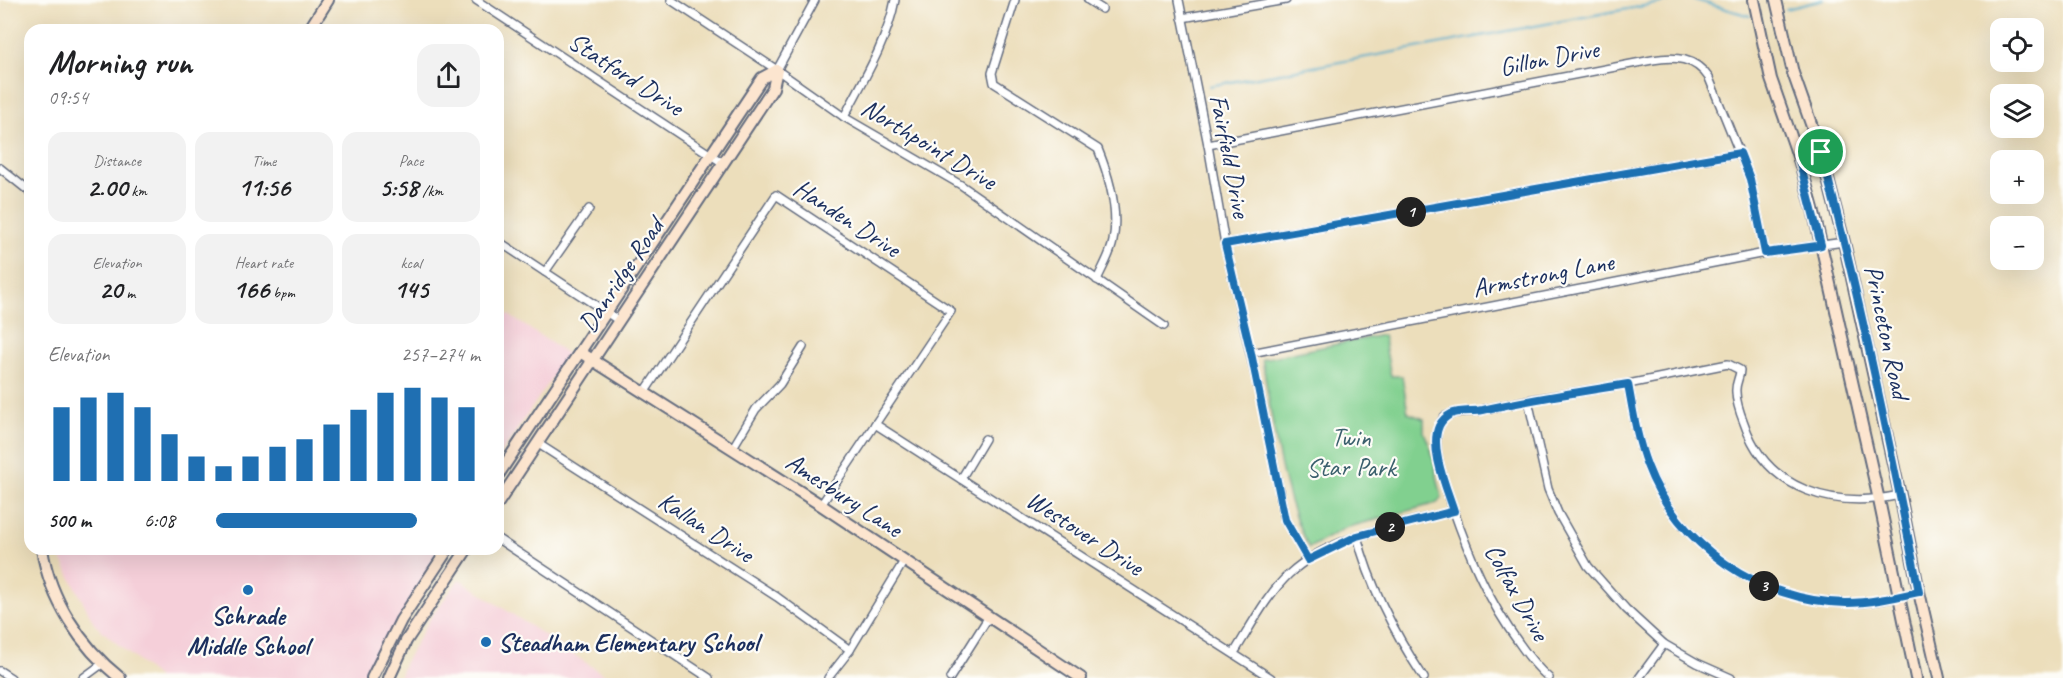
<!DOCTYPE html>
<meta charset="utf-8">
<style>
body{margin:0;font-family:Caveat,sans-serif;background:#f2f2f2;color:#202124;height:100vh;display:flex;flex-direction:column;font-size:22px;white-space:nowrap}
*{box-sizing:border-box;margin:0}
p{font-size:20px;color:#757577}
.icon{flex:none;width:33px;height:33px;fill:none;stroke:currentColor;stroke-width:2;stroke-linecap:round;stroke-linejoin:round}
.map{position:relative;flex:1;overflow:hidden}
.drawer{position:absolute;left:24px;top:24px;width:480px;height:531px;display:flex;flex-direction:column;background:#fff;border-radius:18px;box-shadow:0 6px 24px #0002}
.drawer>*{flex:none}
.buttons{position:absolute;left:1990px;top:18px;display:grid;gap:12px}
.buttons a{display:grid;place-items:center;width:54px;height:54px;border-radius:12px;background:#fff;box-shadow:0 6px 24px #0002;font-size:30px}
.pin{position:absolute;display:grid;place-items:center;width:51px;height:51px;color:#fff;margin:-26px;border:3px solid #fff;border-radius:50%;box-shadow:0 2px 6px #0007}
.km{position:absolute;width:30px;height:30px;margin:-15px;border-radius:50%;background:#222;color:#fff;font-size:16px;line-height:30px;text-align:center}
.round{display:grid;place-items:center;flex:none;width:63px;height:63px;border-radius:18px;background:#f2f2f2}
.head{display:flex;align-items:center;justify-content:space-between;height:102px;padding:0 24px}
h1{font-size:33px;font-weight:700;line-height:45px}
.stats{display:grid;grid-template-columns:repeat(3,1fr);gap:9px;height:102px;padding:6px 24px}
.stats div{display:grid;align-content:center;border-radius:15px;background:#f2f2f2;text-align:center}
.stats b{font-size:26px;font-weight:700}
.stats small{font-size:16px;font-weight:400}
.stats p{font-size:16px}
.chart{height:168px;padding:12px 24px}
.chart p{display:flex;justify-content:space-between}
.chart svg{width:100%;height:108px;margin-top:6px;stroke:#1f6fb2;stroke-width:6}
ul{padding:0 24px;list-style:none;font-size:20px}
li{display:grid;grid-template-columns:96px 72px 1fr;align-items:center;height:45px}
li i{height:15px;border-radius:8px;background:#1f6fb2}
.map>svg:first-child{display:block}
.built{fill:#f5cfd9}
.park{fill:#81d08f;stroke:#4e8076;stroke-width:1.5}
.lines{fill:none;stroke-linecap:round;stroke-linejoin:round}
.stream{stroke:#4ca8ca;stroke-width:2}
.street-casing{stroke:#646c7f;stroke-width:10}
.secondary-casing{stroke:#646c7f;stroke-width:14}
.street{stroke:#fff;stroke-width:7}
.secondary{stroke:#fce5cf;stroke-width:10}
.route-casing{stroke:#fff;stroke-width:12}
.route{stroke:#1f6fb2;stroke-width:8}
.poi-dot{fill:#1f6fb2;stroke:#fdfcf7;stroke-width:2}
.labels{text-anchor:middle;dominant-baseline:central;stroke-width:4.5;stroke-linejoin:round;paint-order:stroke}
.street-label{font-size:26px;fill:#1b2f5e;stroke:#fdfcf7}
.park-label{font-size:26px;fill:#3a5f6d;stroke:#fdfcf7}
.poi-label{font-size:26px;font-weight:bold;fill:#1b2f5e;stroke:#fdfcf7}
</style>
<div class="map">
<svg width="2063" height="678" viewBox="0 0 2063 678">
<rect width="100%" height="100%" fill="#fdfcf7"/>
<filter id="ink" filterUnits="userSpaceOnUse"><feTurbulence type="fractalNoise" baseFrequency=".0167" numOctaves="2"/><feDisplacementMap in="SourceGraphic" scale="12" xChannelSelector="R" yChannelSelector="G"/><feConvolveMatrix kernelMatrix="1 2 1 2 8 2 1 2 1" color-interpolation-filters="sRGB"/></filter>
<filter id="wash" filterUnits="userSpaceOnUse"><feTurbulence type="fractalNoise" baseFrequency=".008" numOctaves="4" result="noise"/><feDisplacementMap in="SourceGraphic" scale="24" xChannelSelector="R" yChannelSelector="G"/><feGaussianBlur stdDeviation="1.35" result="paint"/><feColorMatrix in="noise" values="0 0 0 0 0 0 0 0 0 0 0 0 0 0 0 0 0 1.4 0 .05"/><feComposite in="paint" operator="in"/></filter>
<g filter="url(#wash)">
<rect width="100%" height="100%" fill="#ecdebb"/>
<g class="built">
<path d="M498 308 568 354 498 458Z"/>
<path d="M59 549H443L366 678H158L95 625 59 555Z"/>
<path d="M459 579 609 678H399L404 664 429 620Z"/>
</g>
<path class="park" d="M1383 335 1391 376H1402L1408 413 1424 419V432L1431 449 1442 498 1437 503 1345 528 1309 548C1280 494 1273 420 1262 359Z"/>
<g class="lines">
<g class="stream">
<path d="M1695 0 1750 16"/>
<path d="M1786 9 1823 0"/>
<path d="M1209 86 1676 0"/>
</g>
</g>
</g>
<g filter="url(#ink)">
<g class="lines">
<g class="street-casing">
<g id="street">
<path d="M476 0 723 163"/>
<path d="M671 0 777 70 844 117 961 185 1164 326"/>
<path d="M1015 0 992 73 994 83 1098 149C1109 176 1119 211 1113 241 1111 254 1102 268 1097 280"/>
<path d="M1088 0 1102 9"/>
<path d="M1179 0 1208 145 1225 244 1261 400 1285 520 1308 560"/>
<path d="M1182 18 1286 0"/>
<path d="M777 70 815 0"/>
<path d="M844 117C864 79 887 42 895 0"/>
<path d="M1208 145 1652 60C1675 56 1695 57 1709 78L1750 179 1765 253"/>
<path d="M0 168 30 192"/>
<path d="M498 241 618 320"/>
<path d="M1225 244 1740 153"/>
<path d="M545 272 589 209"/>
<path d="M1251 353 1765 253 1844 242"/>
<path d="M1628 384C1633 411 1637 439 1647 465 1677 545 1760 602 1846 603 1870 604 1896 597 1919 592"/>
<path d="M644 393 776 195 951 311 821 505"/>
<path d="M1528 400 1548 489 1558 513 1588 566 1626 609 1664 644 1697 663 1731 678"/>
<path d="M875 424 1271 678"/>
<path d="M537 443 777 597 850 650"/>
<path d="M732 449 756 409 780 384 803 347"/>
<path d="M961 479 985 439"/>
<path d="M1357 536C1370 587 1395 634 1424 678"/>
<path d="M498 539 709 678"/>
<path d="M1234 653C1251 626 1266 596 1289 574 1331 535 1401 525 1454 511"/>
<path d="M0 671 11 678"/>
<path d="M83 678 102 664"/>
<path d="M828 678 850 650 904 561"/>
<path d="M950 678 988 618"/>
<path d="M1549 678C1537 668 1528 656 1519 643 1488 601 1469 555 1452 506 1445 483 1434 458 1437 434 1437 428 1441 422 1444 417L1454 413 1477 411 1528 400 1628 384 1728 364 1740 370C1740 378 1735 383 1736 392 1736 402 1740 413 1744 423 1767 492 1835 509 1900 495"/>
<path d="M1639 678 1664 644"/>
</g>
</g>
<g class="secondary-casing">
<g id="secondary">
<path d="M1754 0 1771 79 1799 159 1813 209 1879 500 1916 678"/>
<path d="M1776 0 1793 73 1821 152 1844 242 1900 495 1919 592 1939 678"/>
<path d="M309 30 328 0"/>
<path d="M1799 159 1821 152"/>
<path d="M580 352 821 505 1081 678"/>
<path d="M498 475 762 78 777 70"/>
<path d="M498 503 773 88 777 70"/>
<path d="M42 549C50 599 80 646 120 678"/>
<path d="M372 678 401 620 448 549"/>
<path d="M389 678 406 641 467 549"/>
</g>
</g>
<use href="#street" class="street"/>
<use href="#secondary" class="secondary"/>
</g>
</g>
<g class="lines" filter="url(#ink)">
<g class="route-casing">
<path id="route" d="M1821 152C1860 297 1890 445 1919 592 1896 597 1870 603 1846 603 1760 602 1677 545 1647 465 1637 439 1633 411 1628 384 1579 392 1531 399 1483 410 1473 412 1461 410 1451 414 1445 417 1442 420 1439 426 1429 448 1447 489 1454 511L1357 536 1308 560 1285 520 1251 353 1225 244 1740 153 1750 179 1765 253 1817 246 1821 245 1799 159Z"/>
</g>
<use href="#route" class="route"/>
</g>
<g class="poi-dot">
<circle cx="248" cy="590" r="6"/>
<circle cx="486" cy="642" r="6"/>
</g>
<g class="labels">
<g class="street-label">
<text transform="translate(1549 58) rotate(-11)">Gillon Drive</text>
<text transform="translate(626 74) rotate(33)">Statford Drive</text>
<text transform="translate(929 144) rotate(31)">Northpoint Drive</text>
<text transform="translate(1230 156) rotate(79)">Fairfield Drive</text>
<text transform="translate(847 218) rotate(33)">Handen Drive</text>
<text transform="translate(621 275) rotate(-56)">Danridge Road</text>
<text transform="translate(1543 275) rotate(-11)">Armstrong Lane</text>
<text transform="translate(1887 332) rotate(78)">Princeton Road</text>
<text transform="translate(844 495) rotate(33)">Amesbury Lane</text>
<text transform="translate(706 527) rotate(33)">Kallan Drive</text>
<text transform="translate(1085 533) rotate(33)">Westover Drive</text>
<text transform="translate(1517 592) rotate(61)">Colfax Drive</text>
</g>
<g class="park-label">
<text x="1351" y="437">Twin<tspan x="1351" dy="30">Star Park</tspan></text>
</g>
<g class="poi-label">
<text x="248" y="615">Schrade<tspan x="248" dy="30">Middle School</tspan></text>
<text x="498" y="642" text-anchor="start">Steadham Elementary School</text>
</g>
</g>
</svg>
<div class="buttons">
<a><svg class="icon" aria-label="locate" viewBox="0 0 24 24"><circle cx="12" cy="12" r="6"/><path d="M12 2v4M12 18v4M2 12h4M18 12h4"/></svg></a>
<a><svg class="icon" aria-label="layers" viewBox="0 0 24 24"><path d="M12 4l9 5-9 5-9-5zM3 14l9 5 9-5"/></svg></a>
<a>+</a>
<a>−</a>
</div>
<div class="pin" style="left:1821px;top:152px;background:#1e9e55"><svg class="icon" aria-label="arrive" viewBox="0 0 24 24"><path d="M6 21V4h12l-3 4 3 4H6"/></svg></div>
<b class="km" style="left:1411px;top:212px">1</b>
<b class="km" style="left:1390px;top:527px">2</b>
<b class="km" style="left:1764px;top:586px">3</b>
<section class="drawer">
<div class="head"><div><h1>Morning run</h1><p>09:54</p></div><a class="round"><svg class="icon" aria-label="share" viewBox="0 0 24 24"><path d="M12 15V3M7 8l5-5 5 5M5 13v7h14v-7"/></svg></a></div>
<div class="stats">
<div><p>Distance</p><b>2.00<small> km</small></b></div>
<div><p>Time</p><b>11:56</b></div>
<div><p>Pace</p><b>5:58<small> /km</small></b></div>
</div>
<div class="stats">
<div><p>Elevation</p><b>20<small> m</small></b></div>
<div><p>Heart rate</p><b>166<small> bpm</small></b></div>
<div><p>kcal</p><b>145</b></div>
</div>
<div class="chart"><p><span>Elevation</span>257–274 m</p>
<svg viewBox="0 0 160 44" preserveAspectRatio="none"><path d="M5 44V14M15 44V10M25 44V8M35 44V14M45 44V25M55 44V34M65 44V38M75 44V34M85 44V30M95 44V27M105 44V21M115 44V15M125 44V8M135 44V6M145 44V10M155 44V14"/></svg>
</div>
<ul>
<li><b>500 m</b>6:08<i style="width:76%"></i></li>
</ul>
</section>
</div>
